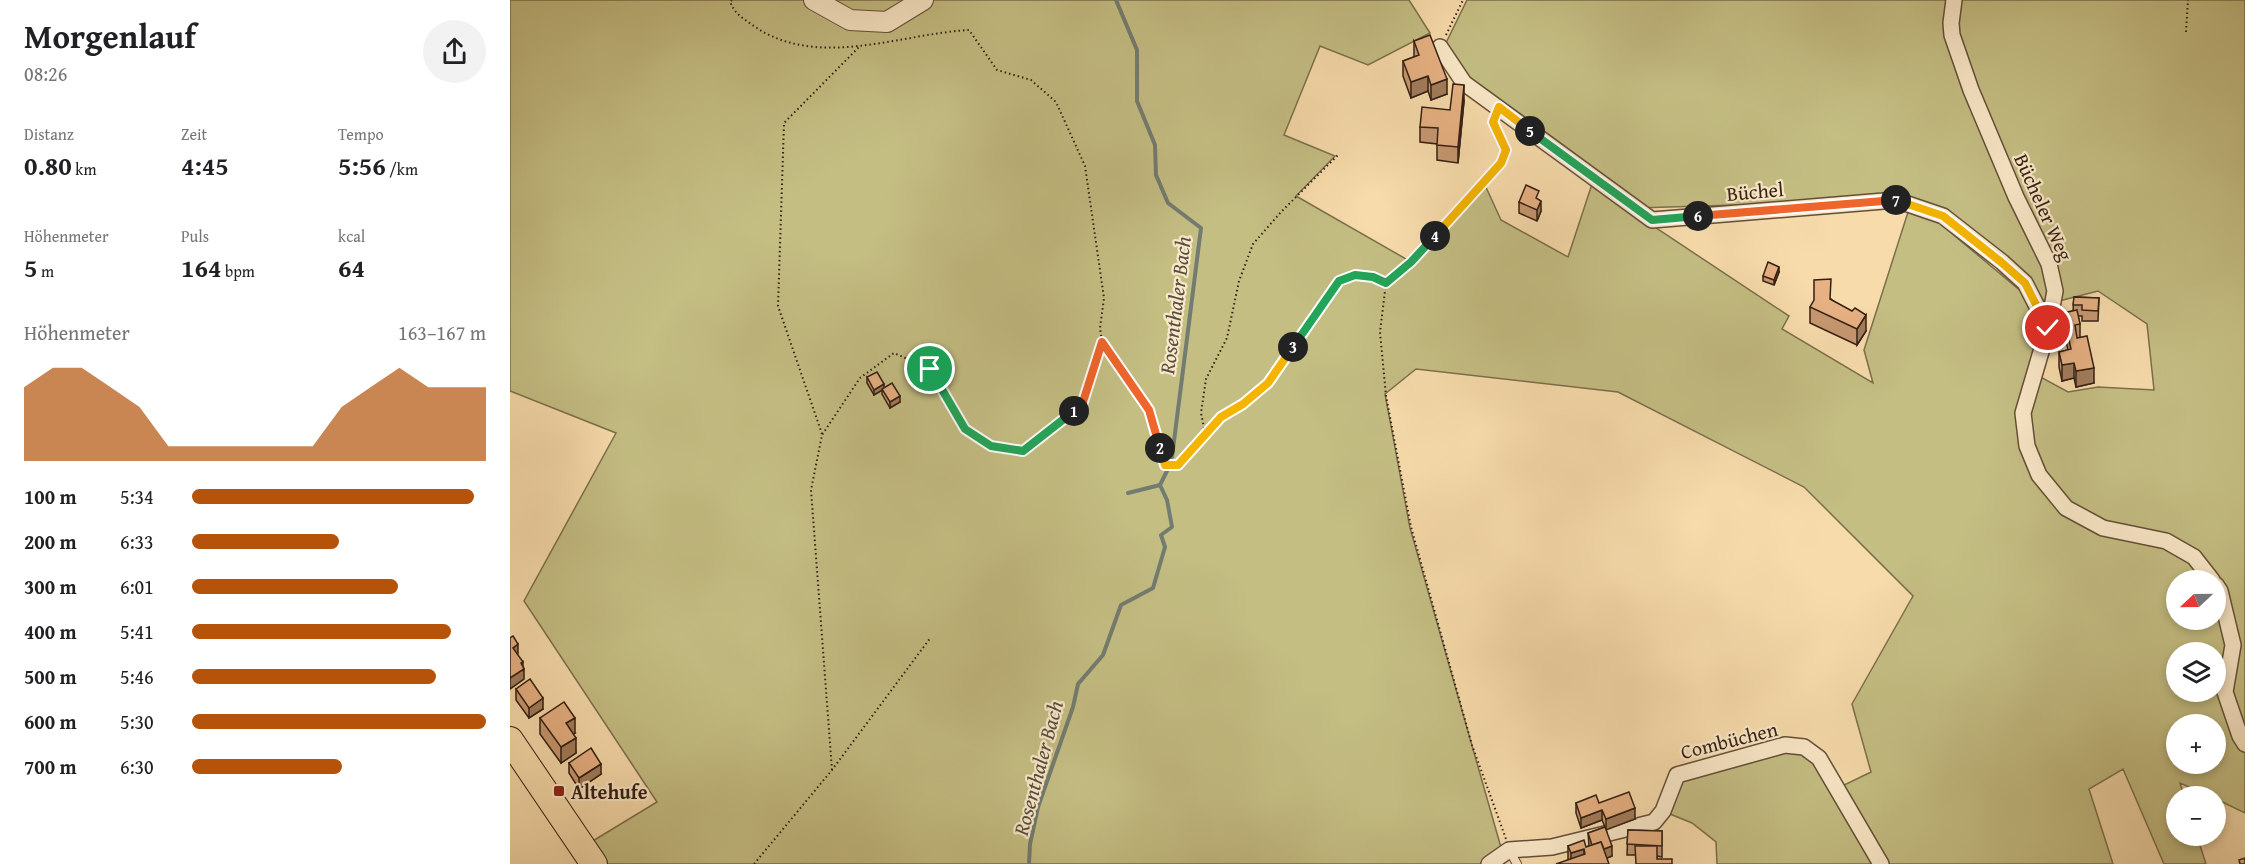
<!DOCTYPE html>
<html lang="de">
<meta charset="utf-8">
<style>
body{margin:0;font-family:"Gentium Book Plus",serif;background:#f2f2f2;color:#202124;height:100vh;display:flex;flex-direction:column;font-size:22px;white-space:nowrap}
*{box-sizing:border-box;margin:0}
p{font-size:20px;color:#757577}
.icon{flex:none;width:33px;height:33px;fill:none;stroke:currentColor;stroke-width:2;stroke-linecap:round;stroke-linejoin:round}
.map{position:relative;flex:1;overflow:hidden}
.details{display:flex;flex-direction:column;background:#fff;width:510px}
.details>*{flex:none}
.needle{width:39px;rotate:248deg}
.buttons{position:absolute;left:1656px;top:570px;display:grid;gap:12px}
.buttons a{display:grid;place-items:center;width:60px;height:60px;border-radius:50%;background:#fff;box-shadow:0 3px 9px #0003;font-size:30px}
.pin{position:absolute;display:grid;place-items:center;width:51px;height:51px;color:#fff;margin:-26px;border:3px solid #fff;border-radius:50%;box-shadow:0 2px 6px #0007}
.km{position:absolute;width:30px;height:30px;margin:-15px;border-radius:50%;background:#222;color:#fff;font-size:16px;line-height:30px;text-align:center}
.round{display:grid;place-items:center;flex:none;width:63px;height:63px;border-radius:32px;background:#f2f2f2}
.head{display:flex;align-items:center;justify-content:space-between;height:102px;padding:0 24px}
h1{font-size:33px;font-weight:700;line-height:45px}
.figures{display:grid;grid-template-columns:repeat(3,1fr);gap:9px;height:102px;padding:6px 24px}
.figures div{display:grid;align-content:center}
.figures b{font-size:26px;font-weight:700}
.figures small{font-size:16px;font-weight:400}
.figures p{font-size:16px}
.chart{height:168px;padding:12px 24px}
.chart p{display:flex;justify-content:space-between}
.chart svg{width:100%;height:108px;margin-top:6px;fill:#b45309;opacity:.7}
ul{padding:0 24px;list-style:none;font-size:20px}
li{display:grid;grid-template-columns:96px 72px 1fr;align-items:center;height:45px}
li i{height:15px;border-radius:8px;background:#b45309}
main{display:flex;flex:1;min-height:0}
.map>svg:first-child{display:block}
.green{fill:#c4be83;stroke:#7c6e4b;stroke-width:1.5;fill-rule:evenodd}
.lines{fill:none;stroke-linecap:round;stroke-linejoin:round}
.stream{stroke:#737c70;stroke-width:4}
.service-casing{stroke:#644e39;stroke-width:10}
.minor-casing{stroke:#644e39;stroke-width:18}
.tertiary-casing{stroke:#644e39;stroke-width:22}
.primary-casing{stroke:#331f13;stroke-width:28}
.path{stroke:#331f13;stroke-width:2;stroke-dasharray:1.5 3;stroke-linecap:butt}
.service{stroke:#fae8c8;stroke-width:8}
.minor{stroke:#fae8c8;stroke-width:15}
.tertiary{stroke:#fae8c8;stroke-width:20}
.primary{stroke:#f7dbab;stroke-width:26}
.wall{fill:#c79871;stroke:#331f13;stroke-width:1.5}
.shaded-wall{fill:#a27c5c;stroke:#331f13;stroke-width:1.5}
.building{fill:#e7b183;stroke:#331f13;stroke-width:1.5}
.split-1-casing{stroke:#fff;stroke-width:12}
.split-2-casing{stroke:#fff;stroke-width:12}
.split-3-casing{stroke:#fff;stroke-width:12}
.split-4-casing{stroke:#fff;stroke-width:12}
.split-5-casing{stroke:#fff;stroke-width:12}
.split-6-casing{stroke:#fff;stroke-width:12}
.split-7-casing{stroke:#fff;stroke-width:12}
.split-8-casing{stroke:#fff;stroke-width:12}
.split-1{stroke:#22a559;stroke-width:8}
.split-2{stroke:#f0652b;stroke-width:8}
.split-3{stroke:#f5b400;stroke-width:8}
.split-4{stroke:#22a559;stroke-width:8}
.split-5{stroke:#f5b400;stroke-width:8}
.split-6{stroke:#22a559;stroke-width:8}
.split-7{stroke:#f0652b;stroke-width:8}
.split-8{stroke:#f5b400;stroke-width:8}
.poi-dot{fill:#8f2418;stroke:#fae8c8;stroke-width:2}
.labels{text-anchor:middle;dominant-baseline:central;stroke-width:4.5;stroke-linejoin:round;paint-order:stroke}
.street-label{font-size:20px;fill:#331f13;stroke:#fae8c8}
.poi-label{font-size:20px;font-weight:bold;fill:#331f13;stroke:#fae8c8;text-anchor:start}
.water-label{font-size:21px;font-style:italic;fill:#534e42;stroke:#fae8c8}
</style>
<main>
<section class="details">
<div class="head"><div><h1>Morgenlauf</h1><p>08:26</p></div><a class="round"><svg class="icon" aria-label="share" viewBox="0 0 24 24"><path d="M12 15V3M7 8l5-5 5 5M5 13v7h14v-7"/></svg></a></div>
<div class="figures">
<div><p>Distanz</p><b>0.80<small> km</small></b></div>
<div><p>Zeit</p><b>4:45</b></div>
<div><p>Tempo</p><b>5:56<small> /km</small></b></div>
</div>
<div class="figures">
<div><p>Höhenmeter</p><b>5<small> m</small></b></div>
<div><p>Puls</p><b>164<small> bpm</small></b></div>
<div><p>kcal</p><b>64</b></div>
</div>
<div class="chart"><p><span>Höhenmeter</span>163–167 m</p>
<svg viewBox="0 0 160 44" preserveAspectRatio="none"><path d="M0 44V14L10 6L20 6L30 14L40 22L50 38L60 38L70 38L80 38L90 38L100 38L110 22L120 14L130 6L140 14L150 14L160 14V44z"/></svg>
</div>
<ul>
<li><b>100 m</b>5:34<i style="width:96%"></i></li>
<li><b>200 m</b>6:33<i style="width:50%"></i></li>
<li><b>300 m</b>6:01<i style="width:70%"></i></li>
<li><b>400 m</b>5:41<i style="width:88%"></i></li>
<li><b>500 m</b>5:46<i style="width:83%"></i></li>
<li><b>600 m</b>5:30<i style="width:100%"></i></li>
<li><b>700 m</b>6:30<i style="width:51%"></i></li>
</ul>
</section>
<div class="map">
<svg width="1735" height="864" viewBox="0 0 1735 864">
<rect width="100%" height="100%" fill="#f7dbab"/>
<filter id="stains"><feTurbulence type="fractalNoise" baseFrequency=".00333" numOctaves="4"/><feColorMatrix values="0 0 0 0 .2 0 0 0 0 .09 0 0 0 0 .02 0 0 0 .5 -.17"/></filter>
<radialGradient id="worn" r=".72"><stop offset=".6" stop-color="#630" stop-opacity="0"/><stop offset="1" stop-color="#630" stop-opacity=".3"/></radialGradient>
<g class="green">
<path d="M0 0H899L920 33 858 65 810 46 774 135 825 156 786 196 903 263 975 185 991 220 1058 257 1083 181 1122 212 1279 316 1272 329 1363 383 1354 350 1399 209 1427 221 1537 313 1512 412 1531 474 1516 413 1527 375 1558 392 1588 387 1644 390 1637 324 1588 291 1545 302 1445 34 1447 0H1735V813L1706 799V796H1700L1670 783 1674 796H1666V836H1687L1696 864H1654L1613 769 1579 789 1603 864H1374L1330 787 1361 772 1342 704 1403 596 1294 487 1108 392 906 369 875 394 900 528 992 851 975 864H96L81 842 147 802 14 601 106 433 0 391ZM1666 580H1706V620H1666ZM1666 652H1706V692H1666ZM1666 724H1706V764H1666Z"/>
<path d="M957 0H1441L1438 26 1537 267 1539 305 1429 216 1386 197 1334 202 1125 208 956 81 934 47Z"/>
<path d="M1274 747 1306 759 1368 864H1207L1206 842 1182 823 1155 812 1167 776Z"/>
</g>
<g class="lines">
<g class="stream">
<path d="M606 0 627 50V101L645 145 646 175 658 203 691 228 662 457"/>
<path d="M618 493 650 485"/>
<path d="M519 864 520 844 528 807 563 707 568 684 593 655 611 605 643 588 655 547 651 535 662 527 657 500 650 485 657 471"/>
</g>
<g class="service-casing">
<path id="service" d="M999 850 1007 864"/>
</g>
<g class="minor-casing">
<g id="minor">
<path d="M1444 0 1441 23 1442 35 1461 90 1506 197 1539 264 1545 291 1538 328 1513 413 1517 446 1529 475 1556 508 1593 528 1656 541 1684 557 1702 580"/>
<path d="M930 47 954 83 1142 220 1386 200 1433 216 1492 262 1515 283 1538 328"/>
<path d="M1706 585 1710 591 1723 645 1715 692 1730 736 1735 744"/>
<path d="M979 864 999 850 1042 847 1144 822 1153 811 1167 775 1275 745 1294 747 1309 758 1371 864"/>
</g>
</g>
<g class="tertiary-casing">
<path id="tertiary" d="M304 0 340 20 377 22 413 0"/>
</g>
<g class="primary-casing">
<path id="primary" d="M0 740 84 864"/>
</g>
<g class="path">
<path d="M222 0 220 1C224 13 231 17 241 24 305 71 388 34 459 30L487 70 521 80 546 102 575 166 594 298 590 328 592 342"/>
<path d="M1676 32 1678 0"/>
<path d="M936 35 953 0"/>
<path d="M983 122 996 150 991 163 901 262 876 283 870 332 876 396 901 527 962 745 996 839"/>
<path d="M695 433 691 413 696 379 717 338 729 281 743 244 771 212 828 155"/>
<path d="M312 434 268 306 274 123 350 46"/>
<path d="M322 770 301 490 312 435 350 378 384 353 420 369 455 429 481 446 513 451 572 405 592 342 639 410 655 465H668L710 417 733 404 758 383 829 281C849 273 857 275 876 283"/>
<path d="M244 864 322 770 421 637"/>
</g>
<use href="#service" class="service"/>
<use href="#minor" class="minor"/>
<use href="#tertiary" class="tertiary"/>
<use href="#primary" class="primary"/>
</g>
<g class="wall">
<path d="M904 41 937 94 921 100 918 91 901 98 893 76V61L904 57Z"/>
<path d="M954 101 948 163 927 160V144L910 142V127L940 110Z"/>
<path d="M1029 200 1031 211 1027 221 1009 213V202Z"/>
<path d="M1269 272 1264 285 1253 281V276Z"/>
<path d="M1564 297 1589 298 1588 321H1572V316H1568L1570 324V337L1584 383 1566 387 1564 378 1552 381 1549 367V352L1558 350 1553 328V313L1563 311Z"/>
<path d="M1321 299 1356 331 1347 345 1300 323V307Z"/>
<path d="M357 377 374 388 390 402 380 408 372 394V390L364 395 357 383Z"/>
<path d="M6 689 33 709 19 718 6 700Z"/>
<path d="M30 718 65 733 63 734 66 753 51 763 30 734Z"/>
<path d="M59 763 91 774 69 789 59 773Z"/>
<path d="M1066 803H1089L1125 819 1096 829 1102 856 1097 858 1058 860V846L1076 847 1079 846 1078 833 1095 827 1092 820 1071 828 1066 813Z"/>
<path d="M1118 830 1152 831V857L1147 856V859L1162 864 1125 855H1117Z"/>
</g>
<g class="shaded-wall">
<path d="M918 76V91L901 98V82Z"/>
<path d="M937 79V94L921 100V85Z"/>
<path d="M954 85V101L948 163V147Z"/>
<path d="M1031 201V211L1027 221V210Z"/>
<path d="M1269 267V272L1264 285V280Z"/>
<path d="M1356 315V331L1347 345V329Z"/>
<path d="M1564 363V378L1552 381V365Z"/>
<path d="M1584 368V383L1566 387V371Z"/>
<path d="M374 384V389L364 395V390Z"/>
<path d="M390 396V402L380 408V402Z"/>
<path d="M8 644V654L3 658V648Z"/>
<path d="M13 662V670L14 669V679L0 689V678Z"/>
<path d="M33 698V709L19 718V708Z"/>
<path d="M65 718V733L56 739V723Z"/>
<path d="M66 738V753L51 763V747Z"/>
<path d="M91 764V774L69 789V778Z"/>
<path d="M1125 808V819L1096 830V819Z"/>
<path d="M1092 810V820L1071 828V818Z"/>
<path d="M1102 846V856L1085 863V852Z"/>
<path d="M1074 849V864H1061V853Z"/>
</g>
<g class="building">
<path d="M920 35 937 79 921 85 918 76 901 82 893 61 909 55 904 41Z"/>
<path d="M943 84 954 85 948 147 927 145 928 128 910 127 912 107 940 110Z"/>
<path d="M1016 185 1029 191 1026 198 1031 201 1027 210 1009 202Z"/>
<path d="M1258 262 1269 267 1264 280 1253 276Z"/>
<path d="M1321 279 1320 299 1342 311 1345 308 1356 315 1347 329 1300 307 1304 300V280Z"/>
<path d="M1564 297 1589 298 1588 311 1572 310V305H1563Z"/>
<path d="M1567 310 1570 324 1565 325 1567 338 1577 336 1584 368 1566 371 1564 363 1552 365 1549 352 1561 349 1553 313Z"/>
<path d="M367 372 374 384 364 390 357 377Z"/>
<path d="M382 383 390 396 380 402 372 389Z"/>
<path d="M3 636 8 644 3 648 13 662 11 663 14 669 0 678V638Z"/>
<path d="M20 679 33 698 19 708 6 689Z"/>
<path d="M54 702 65 718 56 723 66 738 51 747 30 718Z"/>
<path d="M81 748 91 764 69 778 59 763Z"/>
<path d="M1119 792 1125 808 1096 819 1092 810 1071 818 1066 803 1086 795 1089 803Z"/>
<path d="M1095 827 1102 846 1094 849 1091 842 1082 845 1078 833Z"/>
<path d="M1118 830 1152 831V846L1117 844Z"/>
<path d="M1074 840 1076 847 1091 842 1099 864H1046L1075 854 1074 849 1061 853 1058 846Z"/>
<path d="M1125 846H1147V859H1162V864H1126Z"/>
<path d="M1735 858V864H1730L1729 860Z"/>
</g>
<g class="lines">
<g class="split-1-casing">
<path id="split-1" d="M420 369 455 429 481 446 513 451 564 411"/>
</g>
<g class="split-2-casing">
<path id="split-2" d="M564 411 572 405 592 342 639 410 650 448"/>
</g>
<g class="split-3-casing">
<path id="split-3" d="M650 448 655 465H668L711 417 733 404 758 383 783 347"/>
</g>
<g class="split-4-casing">
<path id="split-4" d="M783 347 829 281 845 275 863 277 876 283 901 262 925 236"/>
</g>
<g class="split-5-casing">
<path id="split-5" d="M925 236 991 163 996 150 983 122 989 107 1020 131"/>
</g>
<g class="split-6-casing">
<path id="split-6" d="M1020 131 1142 220 1188 216"/>
</g>
<g class="split-7-casing">
<path id="split-7" d="M1188 216 1386 200"/>
</g>
<g class="split-8-casing">
<path id="split-8" d="M1386 200 1433 216 1491 262 1515 283 1538 328"/>
</g>
<use href="#split-1" class="split-1"/>
<use href="#split-2" class="split-2"/>
<use href="#split-3" class="split-3"/>
<use href="#split-4" class="split-4"/>
<use href="#split-5" class="split-5"/>
<use href="#split-6" class="split-6"/>
<use href="#split-7" class="split-7"/>
<use href="#split-8" class="split-8"/>
</g>
<rect class="poi-dot" x="43" y="785" width="12" height="12" rx="3"/>
<g class="labels">
<g class="street-label">
<text transform="translate(1245 191) rotate(-5)">Büchel</text>
<text transform="translate(1534 207) rotate(66)">Bücheler Weg</text>
<text transform="translate(1219 740) rotate(-14)">Combüchen</text>
</g>
<g class="poi-label">
<text x="61" y="791">Altehufe</text>
</g>
<g class="water-label">
<text transform="translate(665 305) rotate(-83)">Rosenthaler Bach</text>
<text transform="translate(528 768) rotate(-75)">Rosenthaler Bach</text>
</g>
</g>
<rect width="100%" height="100%" filter="url(#stains)"/>
<rect width="100%" height="100%" fill="url(#worn)"/>
</svg>
<div class="buttons">
<a><svg class="needle" viewBox="-14 -14 28 28"><path d="M0-13l5 13h-10z" fill="#e53935"/><path d="M0 13l5-13h-10z" fill="#757577"/></svg></a>
<a><svg class="icon" aria-label="layers" viewBox="0 0 24 24"><path d="M12 4l9 5-9 5-9-5zM3 14l9 5 9-5"/></svg></a>
<a>+</a>
<a>−</a>
</div>
<div class="pin" style="left:420px;top:369px;background:#1e9e55"><svg class="icon" aria-label="arrive" viewBox="0 0 24 24"><path d="M6 21V4h12l-3 4 3 4H6"/></svg></div>
<div class="pin" style="left:1538px;top:328px;background:#d93025"><svg class="icon" aria-label="check" viewBox="0 0 24 24"><path d="M5 12l5 5 9-10"/></svg></div>
<b class="km" style="left:564px;top:411px">1</b>
<b class="km" style="left:650px;top:448px">2</b>
<b class="km" style="left:783px;top:347px">3</b>
<b class="km" style="left:925px;top:236px">4</b>
<b class="km" style="left:1020px;top:131px">5</b>
<b class="km" style="left:1188px;top:216px">6</b>
<b class="km" style="left:1386px;top:200px">7</b>
</div>
</main>
